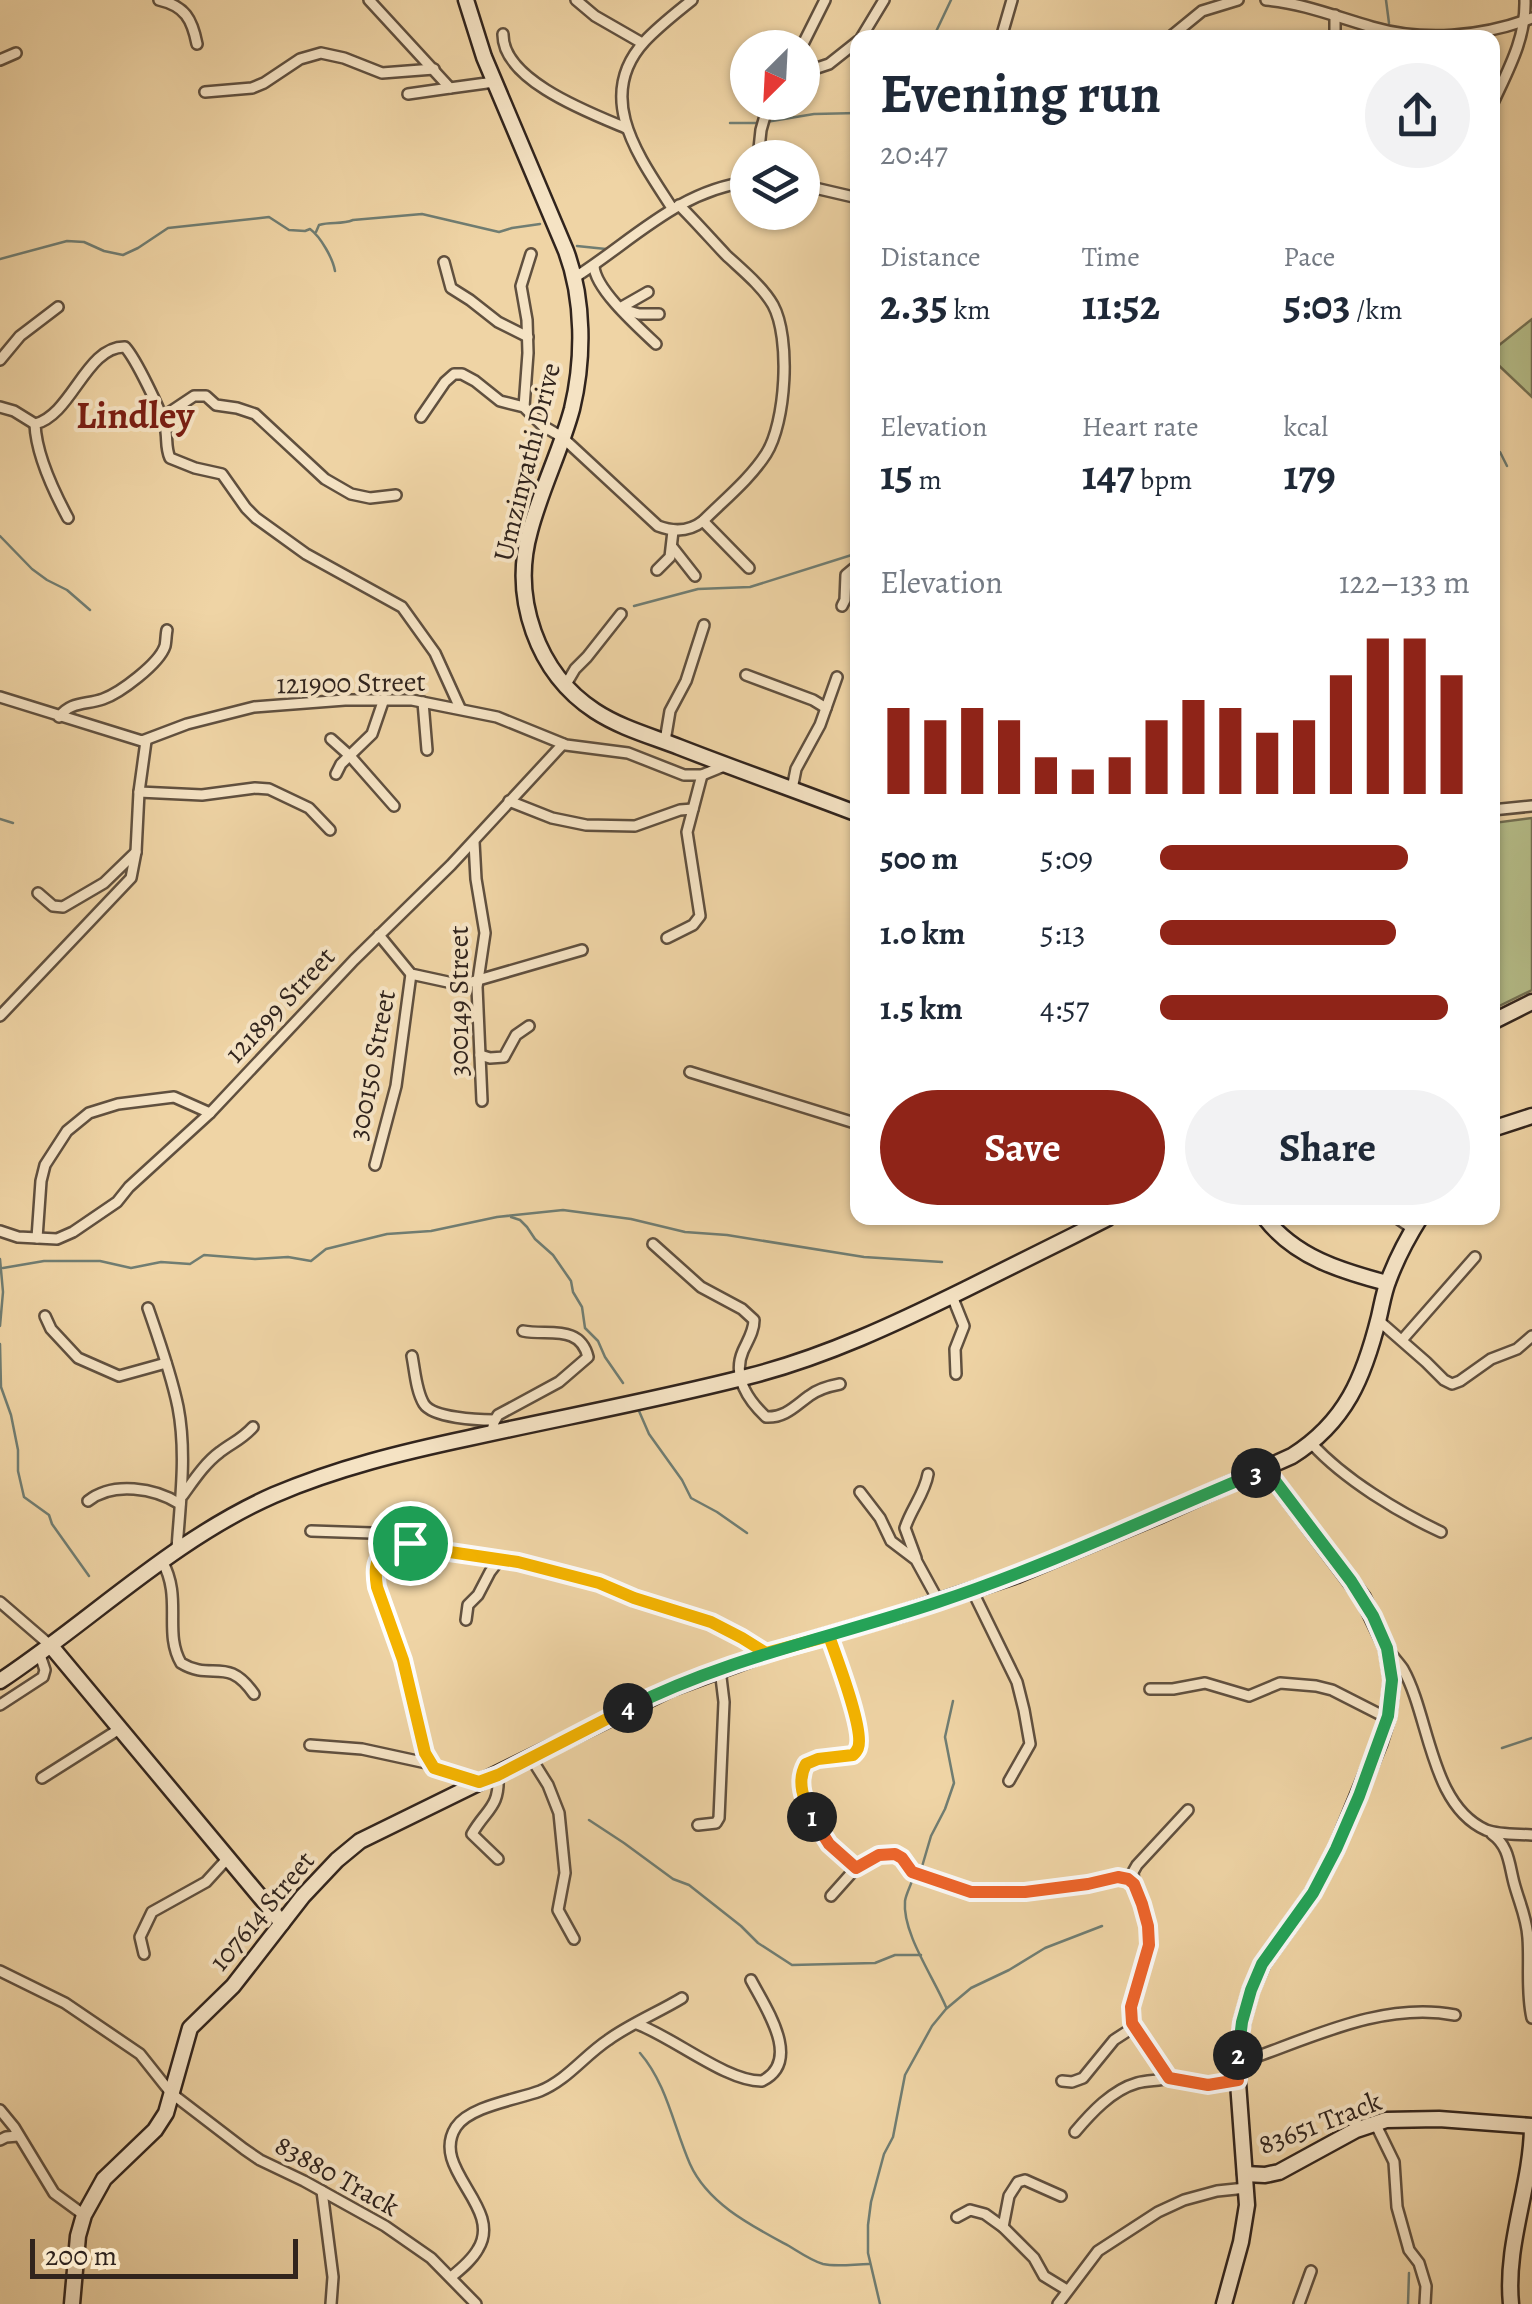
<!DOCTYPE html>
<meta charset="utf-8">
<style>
body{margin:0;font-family:Alegreya,serif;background:#f2f2f3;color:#1f2937;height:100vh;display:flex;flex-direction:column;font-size:38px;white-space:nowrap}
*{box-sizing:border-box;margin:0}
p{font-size:32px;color:#747a83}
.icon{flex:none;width:55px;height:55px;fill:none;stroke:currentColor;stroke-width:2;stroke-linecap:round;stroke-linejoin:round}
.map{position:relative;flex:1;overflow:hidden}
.side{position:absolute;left:850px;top:30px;width:650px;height:1195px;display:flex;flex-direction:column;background:#fff;border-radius:20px;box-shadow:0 2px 8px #0004}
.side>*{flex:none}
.needle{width:65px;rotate:204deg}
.buttons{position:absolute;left:730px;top:30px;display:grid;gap:20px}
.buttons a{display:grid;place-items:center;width:90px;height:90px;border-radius:50%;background:#fff;box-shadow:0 2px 8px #0004;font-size:50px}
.scale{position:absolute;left:30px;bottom:25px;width:268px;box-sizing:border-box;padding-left:10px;border:5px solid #31241d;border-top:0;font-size:28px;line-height:35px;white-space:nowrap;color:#31241d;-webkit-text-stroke:8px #f5e3c4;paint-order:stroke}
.pin{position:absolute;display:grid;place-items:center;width:85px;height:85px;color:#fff;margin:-42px;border:5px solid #fff;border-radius:50%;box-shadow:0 2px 10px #0007}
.km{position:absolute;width:50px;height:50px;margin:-25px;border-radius:50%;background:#222;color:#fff;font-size:28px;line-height:50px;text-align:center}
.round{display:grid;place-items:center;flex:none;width:105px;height:105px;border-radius:52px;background:#f2f2f3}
.summary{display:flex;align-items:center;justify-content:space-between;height:170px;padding:0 30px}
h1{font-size:55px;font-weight:700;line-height:75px}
.figures{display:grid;grid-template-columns:repeat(3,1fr);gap:15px;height:170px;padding:10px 30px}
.figures div{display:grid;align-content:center}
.figures b{font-size:42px;font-weight:700}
.figures small{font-size:28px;font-weight:400}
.figures p{font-size:28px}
.chart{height:280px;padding:20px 30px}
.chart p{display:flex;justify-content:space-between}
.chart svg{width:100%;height:180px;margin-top:10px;stroke:#8f2418;stroke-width:6}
.action{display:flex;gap:20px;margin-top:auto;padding:20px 30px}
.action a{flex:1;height:115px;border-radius:60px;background:#8f2418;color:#fff;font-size:40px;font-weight:700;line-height:115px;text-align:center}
.action a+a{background:#f2f2f3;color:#1f2937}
ul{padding:0 30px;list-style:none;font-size:32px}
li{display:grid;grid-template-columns:160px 120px 1fr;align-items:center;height:75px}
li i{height:25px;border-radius:12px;background:#8f2418}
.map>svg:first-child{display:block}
.green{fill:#b5bd89;stroke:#737053;stroke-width:2.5}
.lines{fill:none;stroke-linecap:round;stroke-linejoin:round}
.stream{stroke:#707d72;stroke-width:2.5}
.street-casing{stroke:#60503f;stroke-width:14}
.secondary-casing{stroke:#31241d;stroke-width:19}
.street{stroke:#f5e3c4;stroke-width:9}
.secondary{stroke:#f5e3c4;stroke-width:14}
.split-1-casing{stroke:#fff;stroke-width:20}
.split-2-casing{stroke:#fff;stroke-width:20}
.split-3-casing{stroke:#fff;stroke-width:20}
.split-4-casing{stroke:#fff;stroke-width:20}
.split-5-casing{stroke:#fff;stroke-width:20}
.split-1{stroke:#f5b400;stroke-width:12}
.split-2{stroke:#f0652b;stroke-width:12}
.split-3{stroke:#22a559;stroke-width:12}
.split-4{stroke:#22a559;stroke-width:12}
.split-5{stroke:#f5b400;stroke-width:12}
.labels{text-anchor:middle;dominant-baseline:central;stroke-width:8;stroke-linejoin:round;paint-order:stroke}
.street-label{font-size:28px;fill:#31241d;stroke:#f5e3c4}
.district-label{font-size:38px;font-weight:bold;fill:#7a1f14;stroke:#f5e3c4}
</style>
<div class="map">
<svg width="1532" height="2304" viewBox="0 0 1532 2304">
<rect width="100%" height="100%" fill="#efd4a5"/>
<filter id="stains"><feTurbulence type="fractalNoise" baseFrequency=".002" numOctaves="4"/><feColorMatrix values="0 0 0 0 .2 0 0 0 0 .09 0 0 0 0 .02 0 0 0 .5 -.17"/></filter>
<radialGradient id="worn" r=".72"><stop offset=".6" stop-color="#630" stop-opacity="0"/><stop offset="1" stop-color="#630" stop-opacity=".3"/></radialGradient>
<g class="green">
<path d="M1532 319V397L1492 359 1493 350Z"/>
<path d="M1532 818V990L1493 1009V823Z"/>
</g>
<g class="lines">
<g class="stream">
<path d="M1386 0 1389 23"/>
<path d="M933 38 951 0"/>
<path d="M766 122 814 114 858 113"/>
<path d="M730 123H758"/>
<path d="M316 232 319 225C331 221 341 225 353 220L422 214 499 232 512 228 540 224"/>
<path d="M577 246 606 249"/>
<path d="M0 259 67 241 84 242 104 251 123 255 138 248 168 228 269 217 289 230 305 231 310 229C321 237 333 259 335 271"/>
<path d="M1492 448 1500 452 1507 466"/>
<path d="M0 536 32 569 47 580 67 590 90 610"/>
<path d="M634 606 698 589 750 587 858 553"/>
<path d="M0 819 13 823"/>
<path d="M511 1217 520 1220 527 1227 535 1239 553 1255 571 1281 573 1292 582 1307 585 1328 598 1341 605 1357 623 1383"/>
<path d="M0 1259 3 1292 0 1326"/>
<path d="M3 1268 44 1261H100L131 1268 161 1262 190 1264 204 1255 255 1259 288 1257 311 1261 326 1249 387 1234 431 1231 497 1217 563 1210 631 1219 685 1232 727 1235 864 1257 942 1262"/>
<path d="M0 1344 1 1387 11 1415 18 1450V1471L24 1497 49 1515 52 1524 89 1576"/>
<path d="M639 1411 649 1434 682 1480 691 1498 717 1512 747 1533"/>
<path d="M1502 1748 1532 1738"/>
<path d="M589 1820 624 1843 673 1879 689 1885 741 1926 758 1943 792 1965 875 1963 895 1955H921"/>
<path d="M921 1870 931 1836 945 1809 954 1783 945 1737 953 1701"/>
<path d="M913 1878C911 1885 906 1894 905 1901 902 1933 934 1978 946 2007"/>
<path d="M640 2053C667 2084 674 2128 690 2164 708 2204 752 2226 789 2246 799 2252 812 2261 823 2264 837 2267 855 2264 869 2264"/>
<path d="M880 2304 868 2253V2225L871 2202 884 2154 893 2137 905 2075 932 2026 946 2009 971 1988 1009 1970 1045 1948 1102 1926"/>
<path d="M1408 2304 1409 2273"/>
</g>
<g class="street-casing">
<g id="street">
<path d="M159 0C185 6 192 19 197 44"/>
<path d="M369 0 450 88 494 82"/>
<path d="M576 0 595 16 642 43"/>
<path d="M1266 0C1302 3 1337 17 1372 27 1424 42 1481 37 1532 18"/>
<path d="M1335 15V38"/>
<path d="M503 34C502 80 590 113 626 128"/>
<path d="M861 38 884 0"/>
<path d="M1001 38 1012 0"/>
<path d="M1169 38 1202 11 1238 0"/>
<path d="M801 48 825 0"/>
<path d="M0 60 16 53"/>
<path d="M802 73 829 64 858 41"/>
<path d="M205 92 252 88 264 83 300 59 321 53 344 58 382 73 434 69"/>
<path d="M408 94 450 88"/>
<path d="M1492 105C1508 70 1526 39 1525 0"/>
<path d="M758 158 761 130 769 102"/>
<path d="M802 185 858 198"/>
<path d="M672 208C640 158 593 97 645 41 659 26 676 13 692 0"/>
<path d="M444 262 451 288 470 300 498 322 528 337"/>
<path d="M594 266C595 289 638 327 656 344"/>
<path d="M574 278C631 242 679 190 748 182"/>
<path d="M620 308 648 292"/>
<path d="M622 309 639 314H659"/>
<path d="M0 360 20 336 58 307"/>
<path d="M0 407 14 411 35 424"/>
<path d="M524 407 528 353 527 320 521 286 531 254"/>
<path d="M421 417 445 382 454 374H462L475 381 500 401 524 407 543 426 562 437 658 526C674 532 689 532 703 521 724 500 750 479 766 454 786 423 791 338 773 305 762 286 742 270 726 255 710 238 695 221 679 205"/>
<path d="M161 418 194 396H206L216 405 237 408 255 414 325 479 351 494 370 498 396 495"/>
<path d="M68 518C54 492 36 453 35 424 72 415 86 346 125 347 136 359 160 409 165 426 168 438 165 447 170 458L195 468 222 474 246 508 256 518 306 554 402 607 435 653 460 708"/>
<path d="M703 521 749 568"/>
<path d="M673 548 695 576"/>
<path d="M657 570 670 557 673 531"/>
<path d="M842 606 845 600 846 575 858 565"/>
<path d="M746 675 813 700 826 708"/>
<path d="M565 686 575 669 587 657 621 614"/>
<path d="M0 697 142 741 187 724 254 707 345 700H412L497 717 566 745 628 753 684 775H702L724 766"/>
<path d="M423 702 427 750"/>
<path d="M59 717C71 701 86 705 103 699 120 693 159 664 165 646 166 642 166 634 167 630"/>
<path d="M331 739 350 756 394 806"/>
<path d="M665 741 670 711 686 681 704 625"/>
<path d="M336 774 341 764 372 734 384 699"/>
<path d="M792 789 796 769 820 725 837 677"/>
<path d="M139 792 202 795 255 788 269 789 309 808 330 830"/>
<path d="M509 801 552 818 586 825 635 826 680 810 693 809"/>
<path d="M1492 810 1532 806"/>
<path d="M474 842 476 879 485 933 477 987 482 1101"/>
<path d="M38 893 53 906 63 907 104 883 136 852"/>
<path d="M379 935 411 974 457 984 468 983 582 950"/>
<path d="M667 938 693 925 700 916 687 832 702 775"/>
<path d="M0 1016 131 878 136 852 139 792 146 741"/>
<path d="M480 1055 490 1058 504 1057 516 1035 529 1026"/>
<path d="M690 1072 858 1124"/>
<path d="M375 1165 396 1086 411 974"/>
<path d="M1397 1218 1413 1229"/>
<path d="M0 1231 18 1237 57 1239 73 1232 117 1202 129 1187 210 1113 354 960 451 865 563 744"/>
<path d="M37 1238 41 1181 45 1165 67 1131 89 1113 118 1104 174 1097 210 1113"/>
<path d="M653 1244 701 1287 742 1309 754 1320C754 1331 748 1340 743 1351 732 1376 748 1400 766 1417 785 1418 795 1406 809 1396 818 1389 829 1386 840 1384"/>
<path d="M952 1296 964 1326 955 1349 956 1374"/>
<path d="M148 1308C159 1340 171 1373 178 1407 187 1454 180 1502 177 1549"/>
<path d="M45 1316 51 1329 78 1358 119 1376 166 1363"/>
<path d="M1378 1320 1426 1362 1444 1380 1452 1384 1460 1381 1491 1359 1517 1349 1532 1336"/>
<path d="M1402 1340 1475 1257"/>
<path d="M412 1356C415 1371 416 1391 424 1404 433 1418 478 1420 494 1420"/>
<path d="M492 1432 494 1422 498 1415 559 1382 588 1357C580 1324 548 1336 523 1331"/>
<path d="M1312 1444C1344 1479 1398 1512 1441 1532"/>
<path d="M860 1492 880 1518 891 1541 916 1560 939 1602"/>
<path d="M183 1495C194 1480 205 1463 220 1452 233 1442 241 1440 253 1427"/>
<path d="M88 1501C113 1481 155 1488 180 1504"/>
<path d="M311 1531 372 1533 408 1542"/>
<path d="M916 1558 905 1528C911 1509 925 1493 928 1474"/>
<path d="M162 1561C183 1598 163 1632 181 1663 212 1682 227 1655 254 1694"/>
<path d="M972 1590 1017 1682 1024 1710 1030 1744 1009 1781"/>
<path d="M0 1602 51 1646"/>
<path d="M466 1620 468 1605 478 1595 490 1572 500 1559 599 1583 635 1598 711 1622 742 1638 767 1653"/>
<path d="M829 1636C840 1668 862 1715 858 1749L850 1756 810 1761C779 1791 832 1849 856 1868"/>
<path d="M1389 1651C1393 1657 1399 1663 1403 1669 1430 1717 1430 1805 1486 1830 1499 1835 1518 1834 1532 1835"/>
<path d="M1150 1689H1173L1205 1683 1249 1696 1280 1683 1316 1686 1332 1690 1387 1718"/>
<path d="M0 1705 43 1677 45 1670 40 1655"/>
<path d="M310 1745 362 1749 431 1764"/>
<path d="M531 1758 548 1785 559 1813 565 1873 558 1910 574 1939"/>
<path d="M498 1775C500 1808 486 1809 472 1834L498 1859"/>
<path d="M42 1778 121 1728"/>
<path d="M479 1782C461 1774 440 1777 428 1760L403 1660 377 1587 375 1564 383 1553 410 1543 443 1551 500 1559"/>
<path d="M698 1825 716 1823 719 1818 724 1702 720 1669"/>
<path d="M1492 1834C1509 1846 1509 1864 1514 1883 1519 1902 1527 1918 1528 1938 1530 1965 1526 1992 1532 2018"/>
<path d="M1134 1884 1133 1872 1137 1865 1188 1810"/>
<path d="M831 1896 856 1868 886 1853 899 1855 914 1873 971 1893 1025 1892 1124 1877 1134 1884 1138 1892 1149 1932 1147 1956 1131 2007 1132 2023 1169 2078 1208 2085 1237 2080"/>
<path d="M144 1954 140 1937 152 1912 206 1882 227 1859"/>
<path d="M0 1971 65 2003 140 2054 171 2093 244 2149 260 2160 304 2181 385 2226 431 2258 476 2304"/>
<path d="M637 2024C673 2037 727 2082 762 2081 803 2061 765 2007 751 1980"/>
<path d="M1238 2060 1256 2057C1319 2034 1387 2002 1455 2015"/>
<path d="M1062 2081 1072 2082 1083 2078 1114 2040 1134 2027"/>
<path d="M0 2110 14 2127 54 2193 84 2215"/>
<path d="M1375 2123 1394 2162 1397 2207 1409 2250 1419 2263 1426 2286 1425 2304"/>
<path d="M1075 2132C1091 2113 1112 2090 1137 2083 1148 2080 1159 2081 1169 2078"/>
<path d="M0 2140 6 2137 18 2136"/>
<path d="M322 2191 333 2277 331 2304"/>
<path d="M957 2217 970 2210 985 2214 1003 2227 1034 2258 1044 2276 1067 2290"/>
<path d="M1003 2227 1009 2196 1018 2182 1025 2180 1061 2196"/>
<path d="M451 2277C461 2269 472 2260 478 2249 504 2207 429 2169 456 2127 470 2106 516 2100 540 2091 567 2080 584 2056 608 2040 630 2024 659 2012 682 1998"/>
<path d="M1058 2304 1098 2251 1158 2212 1184 2200 1217 2191 1246 2188"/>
<path d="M1299 2304 1311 2271"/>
</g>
</g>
<g class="secondary-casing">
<g id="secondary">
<path d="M466 0 484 57 566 251C584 299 584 359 572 409 561 450 541 489 530 531 511 598 537 673 595 711 621 728 651 736 679 747 738 770 798 791 858 814"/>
<path d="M1492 1022 1532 1002"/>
<path d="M1492 1129 1532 1116"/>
<path d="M1265 1218C1295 1257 1341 1271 1387 1283"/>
<path d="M51 1646 282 1923"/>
<path d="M0 1681C92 1620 172 1540 274 1495 337 1468 403 1452 469 1438 563 1417 657 1400 750 1376 825 1357 897 1323 966 1289 1014 1265 1061 1242 1108 1218"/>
<path d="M1245 2174 1265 2175 1279 2172 1356 2130 1386 2120 1439 2119 1532 2126"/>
<path d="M72 2304 78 2236 84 2215 104 2179 155 2130 166 2113 190 2028 233 1986 303 1896 337 1860 360 1841 672 1688 767 1653 898 1615 1017 1575 1158 1516 1292 1456C1346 1422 1364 1377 1379 1317 1382 1304 1384 1291 1389 1279 1397 1258 1408 1237 1420 1218"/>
<path d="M1224 2304 1241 2242 1247 2205 1237 2069 1242 2022 1251 1990 1263 1963 1313 1893 1336 1849 1379 1744 1388 1716 1392 1680 1387 1648 1363 1598 1266 1469"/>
<path d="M1511 2304C1505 2244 1531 2187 1532 2128"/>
</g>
</g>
<use href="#street" class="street"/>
<use href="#secondary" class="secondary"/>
</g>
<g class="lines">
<g class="split-1-casing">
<path id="split-1" d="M410 1543 443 1551 518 1562 599 1583 634 1598 711 1622 742 1638 766 1653 829 1636C836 1656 865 1731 858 1748 857 1751 855 1753 853 1755L818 1759 806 1764C796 1782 804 1800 812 1817"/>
</g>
<g class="split-2-casing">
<path id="split-2" d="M812 1817 829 1844 856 1868 879 1855 895 1854 902 1858 912 1872 971 1892H1025L1088 1884 1118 1877 1128 1879 1134 1884 1142 1904 1148 1926 1149 1945 1131 2007 1132 2023 1169 2078 1208 2085 1238 2080V2055"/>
</g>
<g class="split-3-casing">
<path id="split-3" d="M1238 2055 1242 2022 1251 1990 1262 1964 1313 1893 1336 1849 1359 1796 1388 1716 1392 1680 1387 1648 1373 1616 1351 1581 1266 1469 1256 1473"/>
</g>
<g class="split-4-casing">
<path id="split-4" d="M628 1708C726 1658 834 1637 938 1602 1047 1566 1150 1517 1256 1473"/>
</g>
<g class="split-5-casing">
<path id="split-5" d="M410 1543C381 1551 372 1555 377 1587L403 1660 425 1753 434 1768 479 1782 498 1775 628 1708"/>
</g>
<use href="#split-1" class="split-1"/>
<use href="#split-2" class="split-2"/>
<use href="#split-3" class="split-3"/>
<use href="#split-4" class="split-4"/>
<use href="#split-5" class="split-5"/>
</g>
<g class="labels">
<g class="street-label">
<text transform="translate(527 462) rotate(-76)">Umzinyathi Drive</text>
<text transform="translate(351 683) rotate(-1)">121900 Street</text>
<text transform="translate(459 1001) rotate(-90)">300149 Street</text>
<text transform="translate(280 1005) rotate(-47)">121899 Street</text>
<text transform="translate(372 1065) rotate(-79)">300150 Street</text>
<text transform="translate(262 1911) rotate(-50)">107614 Street</text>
<text transform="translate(1320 2123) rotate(-21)">83651 Track</text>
<text transform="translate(337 2176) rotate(29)">83880 Track</text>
</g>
<g class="district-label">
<text x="135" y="415">Lindley</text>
</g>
</g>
<rect width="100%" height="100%" filter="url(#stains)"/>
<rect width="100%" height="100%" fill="url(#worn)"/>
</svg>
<div class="buttons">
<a><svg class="needle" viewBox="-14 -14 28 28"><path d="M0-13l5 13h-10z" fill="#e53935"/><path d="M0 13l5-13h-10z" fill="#747a83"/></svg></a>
<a><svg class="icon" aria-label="layers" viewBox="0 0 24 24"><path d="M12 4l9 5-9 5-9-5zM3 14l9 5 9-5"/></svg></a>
</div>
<div class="scale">200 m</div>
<div class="pin" style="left:410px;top:1543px;background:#1e9e55"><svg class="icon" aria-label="arrive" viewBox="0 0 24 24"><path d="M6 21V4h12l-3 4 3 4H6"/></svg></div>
<b class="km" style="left:812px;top:1817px">1</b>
<b class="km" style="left:1238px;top:2055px">2</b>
<b class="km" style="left:1256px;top:1473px">3</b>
<b class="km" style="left:628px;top:1708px">4</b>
<section class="side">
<div class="summary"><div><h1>Evening run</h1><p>20:47</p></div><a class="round"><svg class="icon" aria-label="share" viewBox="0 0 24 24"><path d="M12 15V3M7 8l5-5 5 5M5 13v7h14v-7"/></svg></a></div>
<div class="figures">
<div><p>Distance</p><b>2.35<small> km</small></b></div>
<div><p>Time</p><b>11:52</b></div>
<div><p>Pace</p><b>5:03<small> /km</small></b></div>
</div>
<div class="figures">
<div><p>Elevation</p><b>15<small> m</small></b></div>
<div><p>Heart rate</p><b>147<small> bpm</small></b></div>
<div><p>kcal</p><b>179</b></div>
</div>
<div class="chart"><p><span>Elevation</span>122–133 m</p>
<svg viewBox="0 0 160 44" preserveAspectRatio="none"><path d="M5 44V23M15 44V26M25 44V23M35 44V26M45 44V35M55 44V38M65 44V35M75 44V26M85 44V21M95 44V23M105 44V29M115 44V26M125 44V15M135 44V6M145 44V6M155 44V15"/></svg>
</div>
<ul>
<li><b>500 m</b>5:09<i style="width:80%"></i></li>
<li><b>1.0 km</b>5:13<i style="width:76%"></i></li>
<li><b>1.5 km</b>4:57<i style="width:93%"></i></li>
</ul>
<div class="action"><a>Save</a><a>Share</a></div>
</section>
</div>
